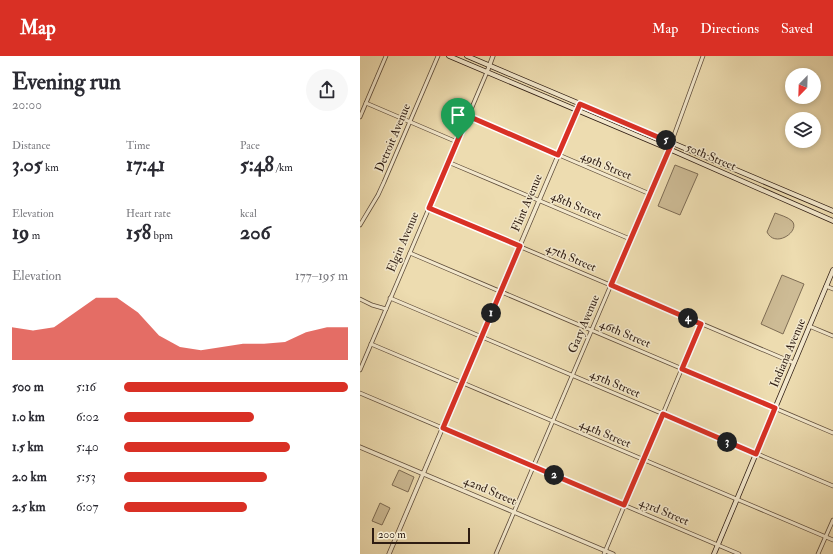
<!DOCTYPE html>
<meta charset="utf-8">
<style>
body{margin:0;font-family:"IM FELL Double Pica",serif;background:#f7f7f7;color:#2b2b33;height:100vh;display:flex;flex-direction:column;font-size:15px;white-space:nowrap}
*{box-sizing:border-box;margin:0}
p{font-size:13px;color:#7c7c81}
.icon{flex:none;width:22px;height:22px;fill:none;stroke:currentColor;stroke-width:2;stroke-linecap:round;stroke-linejoin:round}
.map{position:relative;flex:1;overflow:hidden}
.side{display:flex;flex-direction:column;background:#fff;width:360px}
.side>*{flex:none}
.needle{width:26px;rotate:203deg}
.controls{position:absolute;left:425px;top:12px;display:grid;gap:8px}
.controls a{display:grid;place-items:center;width:36px;height:36px;border-radius:50%;background:#fff;box-shadow:0 2px 6px #0003;font-size:20px}
.scale{position:absolute;left:12px;bottom:10px;width:98px;box-sizing:border-box;padding-left:4px;border:2px solid #2e1c12;border-top:0;font-size:11px;line-height:14px;white-space:nowrap;color:#2e1c12;-webkit-text-stroke:3px #f3e8cc;paint-order:stroke}
.pin{position:absolute;display:grid;place-items:center;width:34px;height:34px;color:#fff;margin:-41px -17px;border-radius:50% 50% 50% 0;rotate:-45deg;box-shadow:0 0 4px #0007}
.pin .icon{rotate:45deg}
.km{position:absolute;width:20px;height:20px;margin:-10px;border-radius:50%;background:#222;color:#fff;font-size:11px;line-height:20px;text-align:center}
.round{display:grid;place-items:center;flex:none;width:42px;height:42px;border-radius:21px;background:#f7f7f7}
.headline{display:flex;align-items:center;justify-content:space-between;height:68px;padding:0 12px}
h1{font-size:22px;font-weight:700;line-height:30px}
.stats{display:grid;grid-template-columns:repeat(3,1fr);gap:6px;height:68px;padding:4px 12px}
.stats div{display:grid;align-content:center}
.stats b{font-size:20px;font-weight:700}
.stats small{font-size:11px;font-weight:400}
.stats p{font-size:11px}
.chart{height:112px;padding:8px 12px}
.chart p{display:flex;justify-content:space-between}
.chart svg{width:100%;height:72px;margin-top:4px;fill:#d93025;opacity:.7}
ul{padding:0 12px;list-style:none;font-size:13px}
li{display:grid;grid-template-columns:64px 48px 1fr;align-items:center;height:30px}
li i{height:10px;border-radius:5px;background:#d93025}
header{display:flex;align-items:center;gap:24px;box-sizing:border-box;height:56px;padding:0 20px;background:#d93025;color:#fff}
header strong{font-size:19px}
nav{display:flex;gap:22px;margin-inline-start:auto;font-size:14px}
main{display:flex;flex:1;min-height:0}
.map>svg:first-child{display:block}
.green{fill:#cdbb95;stroke:#7e6c54}
.lines{fill:none;stroke-linecap:round;stroke-linejoin:round}
.minor-casing{stroke:#5e4c3a;stroke-width:4.5}
.tertiary-casing{stroke:#5e4c3a;stroke-width:5}
.secondary-casing{stroke:#2e1c12;stroke-width:5.5}
.minor{stroke:#f3e8cc;stroke-width:3}
.tertiary{stroke:#f3e8cc;stroke-width:3.5}
.secondary{stroke:#f3e8cc;stroke-width:4}
.route-casing{stroke:#fff;stroke-width:8}
.route{stroke:#d93025;stroke-width:5}
.labels{text-anchor:middle;dominant-baseline:central;stroke-width:3;stroke-linejoin:round;paint-order:stroke}
.street-label{font-size:12px;fill:#2e1c12;stroke:#f3e8cc}
</style>
<header>
<strong>Map</strong>
<nav><a>Map</a><a>Directions</a><a>Saved</a></nav>
</header>
<main>
<section class="side">
<div class="headline"><div><h1>Evening run</h1><p>20:00</p></div><a class="round"><svg class="icon" aria-label="share" viewBox="0 0 24 24"><path d="M12 15V3M7 8l5-5 5 5M5 13v7h14v-7"/></svg></a></div>
<div class="stats">
<div><p>Distance</p><b>3.05<small> km</small></b></div>
<div><p>Time</p><b>17:41</b></div>
<div><p>Pace</p><b>5:48<small> /km</small></b></div>
</div>
<div class="stats">
<div><p>Elevation</p><b>19<small> m</small></b></div>
<div><p>Heart rate</p><b>158<small> bpm</small></b></div>
<div><p>kcal</p><b>206</b></div>
</div>
<div class="chart"><p><span>Elevation</span>177–195 m</p>
<svg viewBox="0 0 160 44" preserveAspectRatio="none"><path d="M0 44V24L10 26L20 24L30 15L40 6L50 6L60 15L70 29L80 36L90 38L100 36L110 34L120 34L130 33L140 27L150 24L160 24V44z"/></svg>
</div>
<ul>
<li><b>500 m</b>5:16<i style="width:100%"></i></li>
<li><b>1.0 km</b>6:02<i style="width:58%"></i></li>
<li><b>1.5 km</b>5:40<i style="width:74%"></i></li>
<li><b>2.0 km</b>5:53<i style="width:64%"></i></li>
<li><b>2.5 km</b>6:07<i style="width:55%"></i></li>
</ul>
</section>
<div class="map">
<svg width="473" height="498" viewBox="0 0 473 498">
<rect width="100%" height="100%" fill="#eddcb0"/>
<filter id="stains"><feTurbulence type="fractalNoise" baseFrequency=".005" numOctaves="4"/><feColorMatrix values="0 0 0 0 .2 0 0 0 0 .09 0 0 0 0 .02 0 0 0 .5 -.17"/></filter>
<radialGradient id="worn" r=".72"><stop offset=".6" stop-color="#630" stop-opacity="0"/><stop offset="1" stop-color="#630" stop-opacity=".3"/></radialGradient>
<g class="green">
<path d="M315 109 338 118 320 159 298 150Z"/>
<path d="M415 157C420 159 428 161 432 165 441 175 415 193 407 176Z"/>
<path d="M422 219 444 228 423 278 401 268Z"/>
<path d="M39 414 54 421 48 436 32 429Z"/>
<path d="M20 447 30 452 22 469 12 465Z"/>
</g>
<g class="lines">
<g class="minor-casing">
<g id="minor">
<path d="M6 47 97 86"/>
<path d="M108 60 290 138"/>
<path d="M0 61 26 0"/>
<path d="M88 106 270 183"/>
<path d="M69 152 434 307"/>
<path d="M0 169 18 139 24 126 78 0"/>
<path d="M50 197 473 377"/>
<path d="M466 230 473 233"/>
<path d="M30 242 473 430"/>
<path d="M0 243 12 249 26 253"/>
<path d="M449 270 473 280"/>
<path d="M11 288 473 484"/>
<path d="M0 314 127 16"/>
<path d="M0 337 379 498"/>
<path d="M136 498 309 93 343 0"/>
<path d="M244 498 341 267"/>
<path d="M458 498 473 464"/>
</g>
</g>
<g class="tertiary-casing">
<g id="tertiary">
<path d="M127 16 133 0"/>
<path d="M0 391 253 498"/>
<path d="M29 498 220 48"/>
</g>
</g>
<g class="secondary-casing">
<g id="secondary">
<path d="M89 0 309 93 473 165"/>
<path d="M107 0 473 155"/>
<path d="M354 498 473 214"/>
</g>
</g>
<use href="#minor" class="minor"/>
<use href="#tertiary" class="tertiary"/>
<use href="#secondary" class="secondary"/>
</g>
<g class="lines">
<g class="route-casing">
<path id="route" d="M220 48 312 87 251 229 341 268 322 313 415 352 396 398 303 358 264 449 83 372 160 190 69 152 108 60 198 99Z"/>
</g>
<use href="#route" class="route"/>
</g>
<g class="labels">
<g class="street-label">
<text transform="translate(33 82) rotate(-67)">Detroit Avenue</text>
<text transform="translate(351 101) rotate(23)">50th Street</text>
<text transform="translate(246 110) rotate(23)">49th Street</text>
<text transform="translate(167 147) rotate(-67)">Flint Avenue</text>
<text transform="translate(216 150) rotate(23)">48th Street</text>
<text transform="translate(43 186) rotate(-67)">Elgin Avenue</text>
<text transform="translate(211 202) rotate(23)">47th Street</text>
<text transform="translate(224 268) rotate(-67)">Gary Avenue</text>
<text transform="translate(265 278) rotate(23)">46th Street</text>
<text transform="translate(428 297) rotate(-67)">Indiana Avenue</text>
<text transform="translate(255 328) rotate(23)">45th Street</text>
<text transform="translate(245 378) rotate(23)">44th Street</text>
<text transform="translate(130 435) rotate(23)">42nd Street</text>
<text transform="translate(304 456) rotate(23)">43rd Street</text>
</g>
</g>
<rect width="100%" height="100%" filter="url(#stains)"/>
<rect width="100%" height="100%" fill="url(#worn)"/>
</svg>
<div class="controls">
<a><svg class="needle" viewBox="-14 -14 28 28"><path d="M0-13l5 13h-10z" fill="#e53935"/><path d="M0 13l5-13h-10z" fill="#7c7c81"/></svg></a>
<a><svg class="icon" aria-label="layers" viewBox="0 0 24 24"><path d="M12 4l9 5-9 5-9-5zM3 14l9 5 9-5"/></svg></a>
</div>
<div class="scale">200 m</div>
<div class="pin" style="left:98px;top:83px;background:#1e9e55"><svg class="icon" aria-label="arrive" viewBox="0 0 24 24"><path d="M6 21V4h12l-3 4 3 4H6"/></svg></div>
<b class="km" style="left:131px;top:257px">1</b>
<b class="km" style="left:194px;top:419px">2</b>
<b class="km" style="left:367px;top:386px">3</b>
<b class="km" style="left:328px;top:262px">4</b>
<b class="km" style="left:306px;top:84px">5</b>
</div>
</main>
